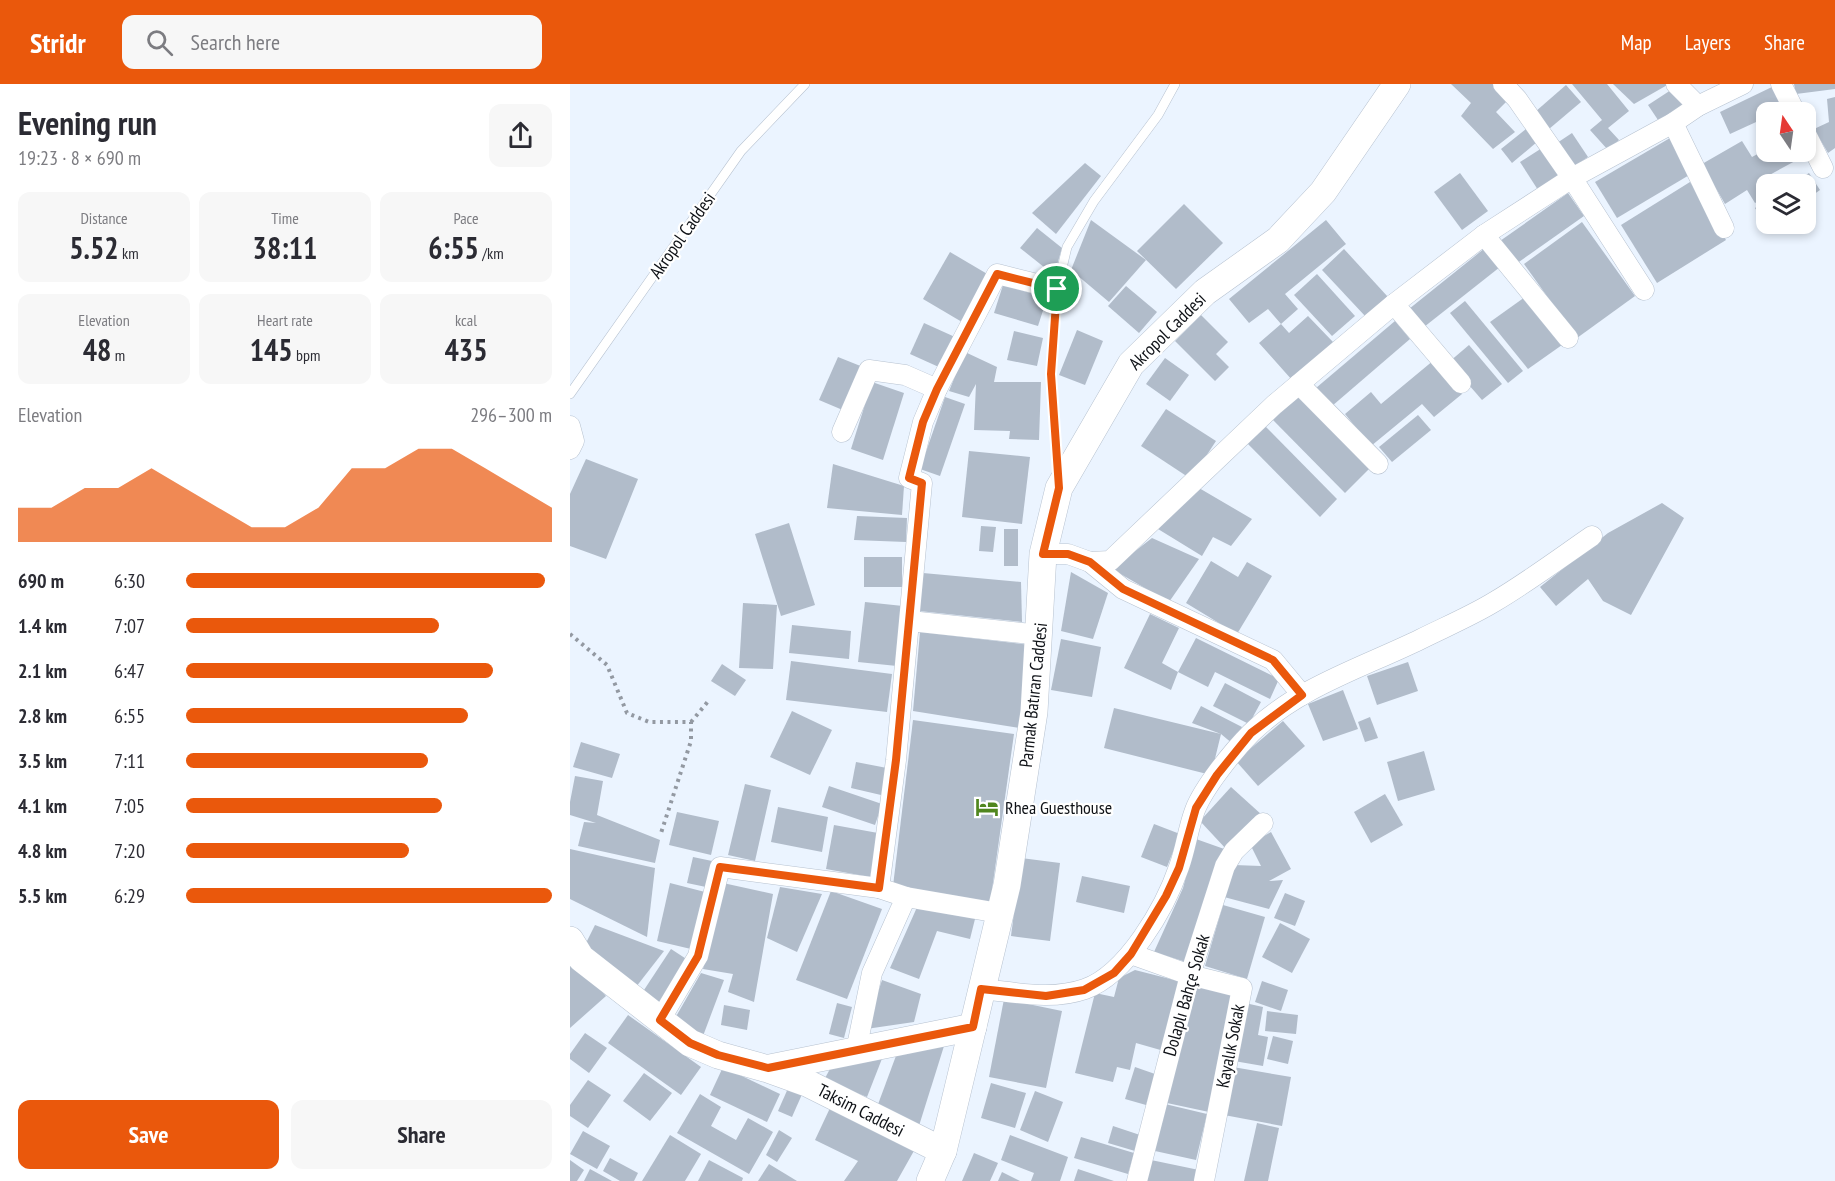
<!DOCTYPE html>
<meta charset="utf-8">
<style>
body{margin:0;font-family:"PT Sans Narrow",sans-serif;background:#f7f7f7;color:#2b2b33;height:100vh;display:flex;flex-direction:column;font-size:22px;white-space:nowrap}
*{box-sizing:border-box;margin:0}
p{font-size:20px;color:#7c7c81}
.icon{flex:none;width:33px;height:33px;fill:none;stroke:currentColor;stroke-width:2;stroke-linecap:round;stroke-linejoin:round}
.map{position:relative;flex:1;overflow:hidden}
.side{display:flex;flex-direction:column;background:#fff;width:570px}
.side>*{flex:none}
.needle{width:39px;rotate:347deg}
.fabs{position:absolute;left:1186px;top:18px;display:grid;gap:12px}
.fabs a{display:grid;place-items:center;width:60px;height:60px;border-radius:12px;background:#fff;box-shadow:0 3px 9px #0003;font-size:30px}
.pin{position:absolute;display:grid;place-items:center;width:51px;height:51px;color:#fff;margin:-26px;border:3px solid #fff;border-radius:50%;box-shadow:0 2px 6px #0007}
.round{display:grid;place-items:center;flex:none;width:63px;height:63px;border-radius:12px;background:#f7f7f7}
.head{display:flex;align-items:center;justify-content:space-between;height:102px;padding:0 18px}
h1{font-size:33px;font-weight:700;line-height:45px}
.stats{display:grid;grid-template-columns:repeat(3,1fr);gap:9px;height:102px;padding:6px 18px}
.stats div{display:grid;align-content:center;border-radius:12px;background:#f7f7f7;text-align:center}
.stats b{font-size:30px;font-weight:700}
.stats small{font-size:16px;font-weight:400}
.stats p{font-size:16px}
.chart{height:168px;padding:12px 18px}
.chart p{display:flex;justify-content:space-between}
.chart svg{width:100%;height:108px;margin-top:6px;fill:#ea580c;opacity:.7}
.cta{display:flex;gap:12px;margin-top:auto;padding:12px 18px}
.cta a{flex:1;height:69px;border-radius:12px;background:#ea580c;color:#fff;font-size:24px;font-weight:700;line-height:69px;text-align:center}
.cta a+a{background:#f7f7f7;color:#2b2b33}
ul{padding:0 18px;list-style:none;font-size:20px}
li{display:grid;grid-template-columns:96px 72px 1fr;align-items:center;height:45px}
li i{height:15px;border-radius:8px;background:#ea580c}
header{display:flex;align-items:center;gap:36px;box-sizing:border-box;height:84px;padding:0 30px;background:#ea580c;color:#fff}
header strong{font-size:28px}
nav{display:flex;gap:33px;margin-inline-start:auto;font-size:21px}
.search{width:420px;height:54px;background:#f7f7f7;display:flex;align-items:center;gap:15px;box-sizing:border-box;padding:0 21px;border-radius:12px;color:#7c7c81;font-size:22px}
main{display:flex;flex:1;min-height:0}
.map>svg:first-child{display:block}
.building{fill:#b1bcca}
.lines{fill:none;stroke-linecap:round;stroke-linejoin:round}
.lane-casing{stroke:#b7c2d0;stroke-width:10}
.street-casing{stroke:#b7c2d0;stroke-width:21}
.secondary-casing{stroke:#b7c2d0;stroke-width:28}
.path{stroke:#9399a2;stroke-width:4;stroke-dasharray:3 4.5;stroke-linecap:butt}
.lane{stroke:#fff;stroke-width:9}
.street{stroke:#fff;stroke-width:20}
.secondary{stroke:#fff;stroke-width:27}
.route-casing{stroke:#fff;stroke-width:12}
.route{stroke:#ea580c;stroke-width:8}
.labels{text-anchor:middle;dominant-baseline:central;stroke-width:4.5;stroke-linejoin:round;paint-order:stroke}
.street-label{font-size:18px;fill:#0e1116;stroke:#fff}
.poi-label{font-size:18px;fill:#0e1116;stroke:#fff;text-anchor:start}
</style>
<header>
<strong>Stridr</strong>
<div class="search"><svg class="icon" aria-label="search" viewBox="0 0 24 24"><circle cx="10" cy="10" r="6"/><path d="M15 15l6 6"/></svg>Search here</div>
<nav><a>Map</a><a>Layers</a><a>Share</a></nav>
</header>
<main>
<section class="side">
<div class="head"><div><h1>Evening run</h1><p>19:23 · 8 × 690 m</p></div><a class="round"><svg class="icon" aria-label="share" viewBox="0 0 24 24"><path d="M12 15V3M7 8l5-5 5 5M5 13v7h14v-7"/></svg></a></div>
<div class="stats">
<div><p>Distance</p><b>5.52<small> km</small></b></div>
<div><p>Time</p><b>38:11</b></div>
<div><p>Pace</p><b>6:55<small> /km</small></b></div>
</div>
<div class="stats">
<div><p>Elevation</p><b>48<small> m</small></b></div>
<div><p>Heart rate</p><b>145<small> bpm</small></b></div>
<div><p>kcal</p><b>435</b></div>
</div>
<div class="chart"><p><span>Elevation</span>296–300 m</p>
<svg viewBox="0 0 160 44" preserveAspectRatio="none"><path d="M0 44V30L10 30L20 22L30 22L40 14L50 22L60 30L70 38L80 38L90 30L100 14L110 14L120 6L130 6L140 14L150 22L160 30V44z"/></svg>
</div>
<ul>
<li><b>690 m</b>6:30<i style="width:98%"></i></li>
<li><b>1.4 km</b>7:07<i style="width:69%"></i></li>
<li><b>2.1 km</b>6:47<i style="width:84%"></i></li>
<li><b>2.8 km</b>6:55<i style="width:77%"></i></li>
<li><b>3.5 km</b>7:11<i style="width:66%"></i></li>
<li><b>4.1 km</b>7:05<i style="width:70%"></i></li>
<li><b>4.8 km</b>7:20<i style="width:61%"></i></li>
<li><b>5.5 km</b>6:29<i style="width:100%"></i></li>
</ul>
<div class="cta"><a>Save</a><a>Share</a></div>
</section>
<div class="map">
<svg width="1265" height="1097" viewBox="0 0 1265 1097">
<rect width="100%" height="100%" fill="#ebf4ff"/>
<g class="building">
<path d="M881 0H923L938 16 926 28 945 48 923 65 891 32 901 19Z"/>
<path d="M1002 0H1037L1059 27 1038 44 1049 56 1038 66 1020 46 1032 36Z"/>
<path d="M1043 0H1099L1064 20Z"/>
<path d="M1224 0H1265V5L1226 10Z"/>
<path d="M996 1 1011 18 979 45 965 28Z"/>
<path d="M1204 2 1215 24 1206 28H1197V33L1160 50 1150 28Z"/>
<path d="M1101 6 1119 20 1090 39 1078 21Z"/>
<path d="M1265 13V64L1258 69 1244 45 1259 38 1257 15Z"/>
<path d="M956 45 967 58 942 79 931 65Z"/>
<path d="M1002 49 1018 73 1003 83 987 59Z"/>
<path d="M1100 54 1121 90 1047 134 1025 98Z"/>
<path d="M1172 57 1182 73 1197 65V68H1237L1238 70 1194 94 1197 100V112L1185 119 1177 106 1155 120 1132 80Z"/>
<path d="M972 64 990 91 968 106 950 78Z"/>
<path d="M515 79 531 92 486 150 462 129Z"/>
<path d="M890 89 918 127 892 146 864 108Z"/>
<path d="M1239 89 1250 106 1236 116V100H1221Z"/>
<path d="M1120 98 1156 156 1087 199 1051 141Z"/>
<path d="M998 109 1014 132 946 180 930 157Z"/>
<path d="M1197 116V143L1185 124Z"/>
<path d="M614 120 653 159 606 205 567 167Z"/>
<path d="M521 136 576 176 539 218 501 186Z"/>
<path d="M756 136 776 160 715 210 728 225 711 240 698 225 679 239 659 215Z"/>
<path d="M1012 138 1065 212 1007 254 954 180Z"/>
<path d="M467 144 492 164 484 191 450 164Z"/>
<path d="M915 164 930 183 854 243 839 225Z"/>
<path d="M774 165 818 213 796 233 752 186Z"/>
<path d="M380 168 419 191 392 238 353 215Z"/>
<path d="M747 190 785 232 762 252 724 211Z"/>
<path d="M433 201 477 214 468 242 424 229Z"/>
<path d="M556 202 587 228 569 249 538 222Z"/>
<path d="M955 213 992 261 958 285 920 238Z"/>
<path d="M895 217 953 287 938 299 880 229Z"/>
<path d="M631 231 658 258 646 270 659 283 645 297 605 257Z"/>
<path d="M738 232 763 258 722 296 689 259 711 240 719 249Z"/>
<path d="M825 237 840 255 762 322 746 304Z"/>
<path d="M354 239 385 253 371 284 340 270Z"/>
<path d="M507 246 533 257 515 301 489 291Z"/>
<path d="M444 247 473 254 467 282 437 276Z"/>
<path d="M899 261 932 300 912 316 879 278Z"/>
<path d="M395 268 427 283 424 298H471L469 356 439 355 440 347 404 346 406 300 399 313 379 307Z"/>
<path d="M268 273 293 283 275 327 249 316Z"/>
<path d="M595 274 619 291 600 317 576 300Z"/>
<path d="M864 276 892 310 864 333 852 320 801 362 775 330 801 308 811 320Z"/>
<path d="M302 298 334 309 313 376 281 365Z"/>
<path d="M728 312 799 385 775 409 703 336Z"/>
<path d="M375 313 395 320 370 392 350 385Z"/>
<path d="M596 325 646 357 621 395 571 362Z"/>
<path d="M848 331 861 346 822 378 809 363Z"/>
<path d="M693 340 767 415 750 433 675 357Z"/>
<path d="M399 367 460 373 452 440 392 433Z"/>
<path d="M16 375 68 395 36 475 0 462V410Z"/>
<path d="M263 380 334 402 332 431 257 424Z"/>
<path d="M629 404 682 435 661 462 643 453 632 472 588 445Z"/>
<path d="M1092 419 1114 434 1061 531 1033 517 1018 495 986 522 970 503 1038 449Z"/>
<path d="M287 432 337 434 336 458 284 456Z"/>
<path d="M219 439 245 521 211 532 185 450Z"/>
<path d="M411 442 426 443 423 468 409 467Z"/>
<rect x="434" y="445" width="14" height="37"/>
<path d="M582 454 629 475 599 518 542 485Z"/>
<rect x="294" y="473" width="38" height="30"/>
<path d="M641 477 668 493 677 478 702 492 667 550 616 519Z"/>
<path d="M501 488 538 509 523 555 491 547Z"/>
<path d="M353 489 451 498 452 538 349 527Z"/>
<path d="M295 518 333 522 327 582 288 578Z"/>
<path d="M173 519 207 521 203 585 169 584Z"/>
<path d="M580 530 609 544 592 579 608 588 601 606 554 584Z"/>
<path d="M222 541 281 547 279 575 219 569Z"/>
<path d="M350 548 460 561 450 644 343 627Z"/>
<path d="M626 554 709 595 700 615 645 588 638 603 608 588Z"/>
<path d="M491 555 531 563 522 613 481 606Z"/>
<path d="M221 577 322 590 317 628 216 616Z"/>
<path d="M838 578 848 607 807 621 797 592Z"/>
<path d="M152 580 176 596 165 612 141 597Z"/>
<path d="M655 599 691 618 679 640 643 622Z"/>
<path d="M773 606 788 645 753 657 738 620Z"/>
<path d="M631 622 672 643 663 660 651 650 641 691 534 664 544 624 651 650 622 639Z"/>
<path d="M222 627 262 646 240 691 200 673Z"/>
<path d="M800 633 808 654 795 658 788 638Z"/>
<path d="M343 636 444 650 420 820 323 802Z"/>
<path d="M713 637 735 662 688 702 666 677Z"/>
<path d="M11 658 50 670 42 694 3 683Z"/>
<path d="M854 667 865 706 828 717 817 678Z"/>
<path d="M286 678 317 684 311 711 281 704Z"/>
<path d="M5 692 33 697 27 731 90 756 85 779 8 762 14 738 26 739 0 731V718Z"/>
<path d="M175 700 201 706 185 777 158 771Z"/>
<path d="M259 702 312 720 305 741 252 723Z"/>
<path d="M661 703 692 731 657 766 630 737Z"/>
<path d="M815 710 833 741 801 759 784 728Z"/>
<path d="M208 723 258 733 252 768 201 758Z"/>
<path d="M107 728 149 737 141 771 99 761Z"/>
<path d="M584 740 610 750 597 783 571 773Z"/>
<path d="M264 741 308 749 300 793 256 785Z"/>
<path d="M701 748 721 785 699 797 713 796 699 825 654 813 664 781 691 782 680 760Z"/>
<path d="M626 755 657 766 616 878 584 868 613 804Z"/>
<path d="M0 765 85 784 77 853 0 815Z"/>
<path d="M123 773 142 777 136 803 117 799Z"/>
<path d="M451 774 490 779 480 857 441 852Z"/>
<path d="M512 792 560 802 554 829 506 818Z"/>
<path d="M100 799 135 808 121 865 87 857Z"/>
<path d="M153 799 203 810 184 918 158 908 163 890 133 885Z"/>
<path d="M210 803 252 810 227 868 197 854Z"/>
<path d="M261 807 312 825 277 915 226 896Z"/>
<path d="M715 809 735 817 725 842 704 834Z"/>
<path d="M348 821 405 835 400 855 367 847 349 895 320 884Z"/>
<path d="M653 821 695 833 677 895 635 882Z"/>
<path d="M710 839 740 855 722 889 692 873Z"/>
<path d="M25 841 94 867 66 903 13 865Z"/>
<path d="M101 865 121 878 91 925 74 906Z"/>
<path d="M0 870 36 912 0 944Z"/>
<path d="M565 886 612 898 594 967 566 959 560 986 547 983 543 998 505 989 525 909 544 913 549 894Z"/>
<path d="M131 889 154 896 133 952 104 936Z"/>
<path d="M312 896 351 910 344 938 296 945Z"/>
<path d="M692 897 718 906 711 927 685 918Z"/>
<path d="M625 901 666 910 639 1028 597 1019Z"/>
<path d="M434 915 492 927 476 1004 419 993Z"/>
<path d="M267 919 282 923 274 954 259 950Z"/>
<path d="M675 919 693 923 688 951 698 953 693 982 664 977Z"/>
<path d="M154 921 180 926 177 946 151 941Z"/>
<path d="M697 927 728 931 726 950 695 947Z"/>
<path d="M58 931 131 983 111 1011 38 959Z"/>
<path d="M15 949 37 964 19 989 0 975V970Z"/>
<path d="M703 952 723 957 718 980 697 975Z"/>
<path d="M330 961 374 962 348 1045 307 1023Z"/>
<path d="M315 967 297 1013 254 996 267 972Z"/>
<path d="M153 983 210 1010 197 1038 140 1011Z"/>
<path d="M565 983 585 990 576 1021 555 1015Z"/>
<path d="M663 983 721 993 712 1042 654 1031Z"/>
<path d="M74 989 102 1009 80 1037 53 1017Z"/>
<path d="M18 996 41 1011 18 1044 0 1032V1021Z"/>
<path d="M421 999 456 1009 445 1044 411 1034Z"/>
<path d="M219 1002 233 1008 222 1033 208 1027Z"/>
<path d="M465 1007 493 1018 478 1058 450 1046Z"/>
<path d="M130 1010 151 1023 141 1042 166 1056 178 1034 203 1048 179 1090 107 1049Z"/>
<path d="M595 1020 637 1030 626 1076 585 1067Z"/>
<path d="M260 1024 345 1065 327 1097H274L288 1077 245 1056Z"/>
<path d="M687 1039 709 1044 698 1097H674Z"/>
<path d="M543 1042 570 1051 565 1067 538 1059Z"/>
<path d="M209 1046 222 1054 207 1078 196 1071Z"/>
<path d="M13 1047 40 1062 27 1085 0 1070Z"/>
<path d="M100 1051 131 1070 115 1097H72Z"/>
<path d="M440 1051 498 1073 490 1097H461L464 1089 431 1076Z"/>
<path d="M511 1053 564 1069 558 1090 504 1074Z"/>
<path d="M404 1069 428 1079 420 1097H392Z"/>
<path d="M40 1074 68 1089 64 1097H50L33 1087Z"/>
<path d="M0 1076 14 1086 7 1097H0Z"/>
<path d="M139 1076 173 1094 172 1097H128Z"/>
<path d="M581 1076 629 1086 627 1097H576Z"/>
<path d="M199 1080 227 1097H188Z"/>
<path d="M20 1085 42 1097H14Z"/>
<path d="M508 1085 544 1097H504Z"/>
<path d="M432 1088 450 1097H428Z"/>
</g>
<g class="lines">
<g class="lane-casing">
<g id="lane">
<path d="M0 310 171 67 235 0"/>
<path d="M488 392 481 290 487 205 497 163 524 117 588 31 605 0"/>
</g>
</g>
<g class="street-casing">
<g id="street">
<path d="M933 0 947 15 1002 94 1074 206"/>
<path d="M1106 0 1128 22"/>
<path d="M1211 0 1225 28"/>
<path d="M1103 39 1154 144"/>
<path d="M1236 50 1253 84"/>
<path d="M914 151 998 254"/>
<path d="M824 220 891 299"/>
<path d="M729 300 808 380"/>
<path d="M0 342 4 357 0 365"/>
<path d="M272 348 299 286 335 291 367 305"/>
<path d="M473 470H498L520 478 540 477 704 321 824 220 914 151 1002 94 1103 39 1128 22 1173 0"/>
<path d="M520 478 553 505 703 576 732 611"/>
<path d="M340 537 470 551"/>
<path d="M309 804 326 676 352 399 339 394 353 338 367 305 427 190 487 205"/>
<path d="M336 813 429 829"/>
<path d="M561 870 620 891 672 904 634 1097"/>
<path d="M411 905C445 908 481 917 515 905 557 890 595 824 609 783 616 764 618 744 625 726 634 703 663 667 681 649 728 603 794 583 851 555 875 543 901 532 924 518 958 498 990 474 1022 452"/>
<path d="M90 936 128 872 150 783 309 804 336 813 302 889 286 967"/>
<path d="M567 1097 620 891 655 782 664 767 693 739"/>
</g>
</g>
<g class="secondary-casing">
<g id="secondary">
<path d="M0 856 11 874 120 959 148 971 198 985 237 999 373 1067"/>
<path d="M200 984 403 943"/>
<path d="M360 1097 373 1067 437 801 464 628 473 470 489 404 561 280 635 208 708 156 753 108 827 0"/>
</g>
</g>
<g class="path">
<path d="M0 550 37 581 57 629 79 638H121V657L91 749"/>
<path d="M121 638 140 615"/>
</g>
<use href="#lane" class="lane"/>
<use href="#street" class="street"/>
<use href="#secondary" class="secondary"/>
</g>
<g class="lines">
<g class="route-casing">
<path id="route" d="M427 190 487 205 481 290 489 404 473 470H498L520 478 553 505 703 576 732 611 681 649 647 691 626 724 609 784 596 812 561 870 544 889 514 906 476 912 411 905 403 943 198 984 148 971 120 959 90 936 128 872 150 783 309 804 326 676 352 399 339 394 353 338 367 305Z"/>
</g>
<use href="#route" class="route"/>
</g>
<defs>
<g id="hotel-bare" transform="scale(1.8)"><path d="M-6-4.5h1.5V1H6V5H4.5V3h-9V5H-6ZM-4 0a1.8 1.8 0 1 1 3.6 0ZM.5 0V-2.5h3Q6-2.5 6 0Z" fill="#50861e" stroke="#fff" stroke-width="2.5" paint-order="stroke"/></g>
</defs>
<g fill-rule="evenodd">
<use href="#hotel-bare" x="417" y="723"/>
</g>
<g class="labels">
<g class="street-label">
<text transform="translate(112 151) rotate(-55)">Akropol Caddesi</text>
<text transform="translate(597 247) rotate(-45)">Akropol Caddesi</text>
<text transform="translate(463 611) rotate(-84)">Parmak Batıran Caddesi</text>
<text transform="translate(616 911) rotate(-74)">Dolaplı Bahçe Sokak</text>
<text transform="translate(660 962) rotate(-79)">Kayalık Sokak</text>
<text transform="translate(291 1026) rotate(27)">Taksim Caddesi</text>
</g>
<g class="poi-label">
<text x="435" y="723">Rhea Guesthouse</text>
</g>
</g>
</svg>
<div class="fabs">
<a><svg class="needle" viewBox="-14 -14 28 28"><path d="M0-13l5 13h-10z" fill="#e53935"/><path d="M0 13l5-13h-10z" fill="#7c7c81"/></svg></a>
<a><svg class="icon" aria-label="layers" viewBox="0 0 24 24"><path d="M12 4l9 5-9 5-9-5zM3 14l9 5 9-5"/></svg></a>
</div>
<div class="pin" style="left:487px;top:205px;background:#1e9e55"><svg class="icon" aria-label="arrive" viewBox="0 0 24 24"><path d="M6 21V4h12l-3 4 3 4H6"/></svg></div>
</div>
</main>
